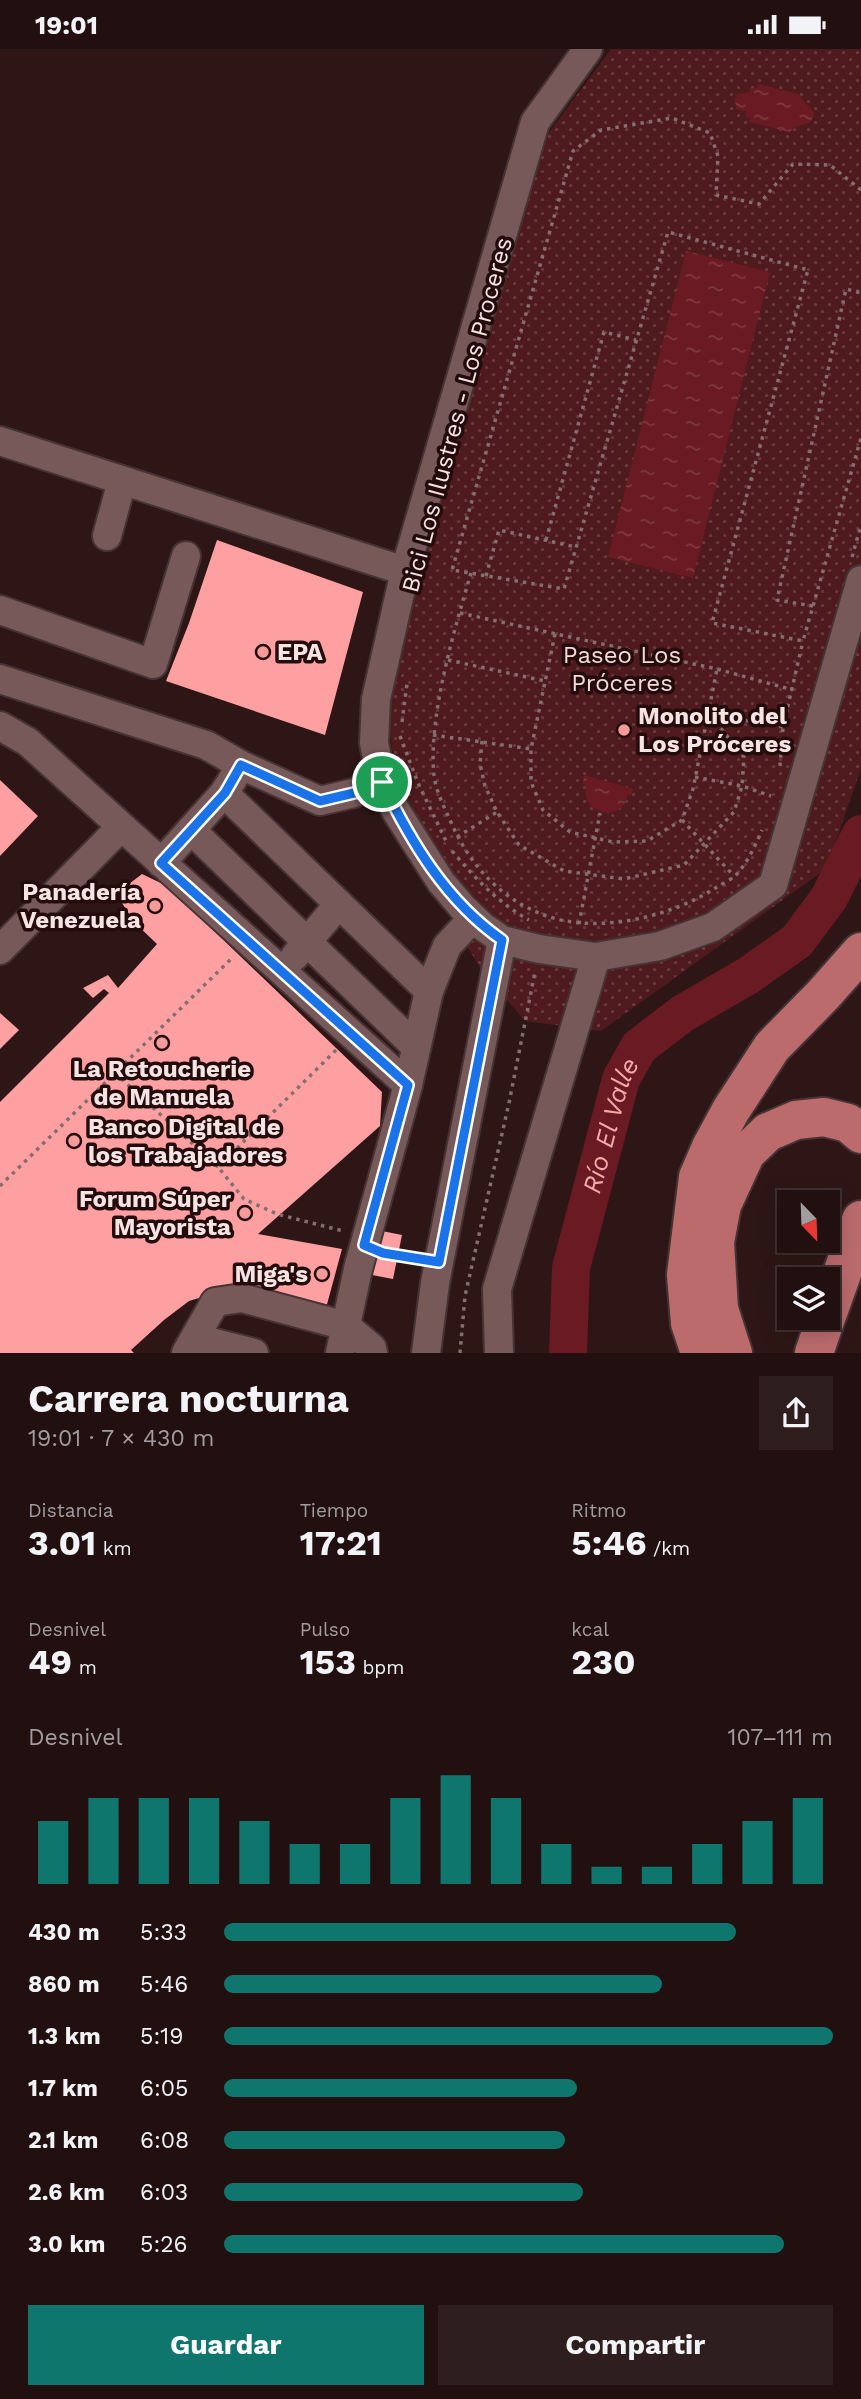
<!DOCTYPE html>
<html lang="es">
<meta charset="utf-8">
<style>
body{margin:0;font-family:"Work Sans",sans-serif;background:#2e1e1e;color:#f1f3f6;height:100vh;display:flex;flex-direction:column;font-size:26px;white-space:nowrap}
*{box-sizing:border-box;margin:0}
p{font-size:23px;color:#a29d9f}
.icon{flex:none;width:38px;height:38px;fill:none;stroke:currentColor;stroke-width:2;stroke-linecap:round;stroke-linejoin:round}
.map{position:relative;height:1304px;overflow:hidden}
.side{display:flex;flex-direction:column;background:#221010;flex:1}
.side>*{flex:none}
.needle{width:46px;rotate:157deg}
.controls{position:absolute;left:777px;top:1141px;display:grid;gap:14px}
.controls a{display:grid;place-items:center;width:63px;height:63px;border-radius:0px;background:#221010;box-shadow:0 4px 18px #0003,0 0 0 2px #3f3030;font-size:35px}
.pin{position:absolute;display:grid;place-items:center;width:60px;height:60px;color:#fff;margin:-30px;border:4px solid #fff;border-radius:50%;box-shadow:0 2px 7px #0007}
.round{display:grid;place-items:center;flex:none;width:74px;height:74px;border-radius:0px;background:#2e1e1e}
.summary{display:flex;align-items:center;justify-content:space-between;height:119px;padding:0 28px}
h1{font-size:38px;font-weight:700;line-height:52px}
.figures{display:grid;grid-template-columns:repeat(3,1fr);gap:10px;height:119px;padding:7px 28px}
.figures div{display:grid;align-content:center}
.figures b{font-size:35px;font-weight:700}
.figures small{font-size:19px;font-weight:400}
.figures p{font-size:19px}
.chart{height:196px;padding:14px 28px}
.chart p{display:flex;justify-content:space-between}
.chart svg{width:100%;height:126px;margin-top:7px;stroke:#0f766e;stroke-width:6}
.button{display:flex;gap:14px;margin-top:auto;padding:14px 28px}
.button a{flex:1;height:80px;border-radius:0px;background:#0f766e;color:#fff;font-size:28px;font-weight:700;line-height:80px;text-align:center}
.button a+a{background:#2e1e1e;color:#f1f3f6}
ul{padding:0 28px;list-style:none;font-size:23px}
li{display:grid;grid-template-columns:112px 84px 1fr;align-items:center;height:52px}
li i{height:18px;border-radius:9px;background:#0f766e}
.status{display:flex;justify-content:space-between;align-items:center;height:49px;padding:0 35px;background:#221010;direction:ltr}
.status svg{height:19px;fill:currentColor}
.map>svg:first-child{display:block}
.park{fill:url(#park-dots)}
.water{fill:url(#water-ripples)}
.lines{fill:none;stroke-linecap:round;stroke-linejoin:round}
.river{stroke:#691a22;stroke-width:38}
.building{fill:#fea0a1}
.minor-casing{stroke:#463434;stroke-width:32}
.highway-casing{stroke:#463434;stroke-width:42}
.path{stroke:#846e6e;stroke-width:3.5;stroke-dasharray:3.5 5;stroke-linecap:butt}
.minor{stroke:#775959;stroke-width:28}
.highway{stroke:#bb6b6c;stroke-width:38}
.route-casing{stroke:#fff;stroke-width:14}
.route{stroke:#1a73e8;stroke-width:9}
.poi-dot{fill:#f59b9c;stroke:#240c0d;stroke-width:2.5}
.labels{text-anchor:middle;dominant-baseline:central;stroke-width:7;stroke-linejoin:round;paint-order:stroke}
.street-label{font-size:24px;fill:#f6e4e3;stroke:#240c0d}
.poi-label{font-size:24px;font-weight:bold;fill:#f6e4e3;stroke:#240c0d;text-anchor:start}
.park-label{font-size:24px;fill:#f3d9d9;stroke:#240c0d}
.water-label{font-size:26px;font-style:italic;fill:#f2aaaa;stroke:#240c0d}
</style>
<div class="status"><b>19:01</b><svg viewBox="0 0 49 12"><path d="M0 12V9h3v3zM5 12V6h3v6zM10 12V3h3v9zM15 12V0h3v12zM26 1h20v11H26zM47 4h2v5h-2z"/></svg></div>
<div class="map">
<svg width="861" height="1304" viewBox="0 0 861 1304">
<defs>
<pattern id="park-dots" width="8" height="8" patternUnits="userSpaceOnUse" patternTransform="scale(1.75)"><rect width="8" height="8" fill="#4f1a1e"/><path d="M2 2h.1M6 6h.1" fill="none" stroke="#693b3f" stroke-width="1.8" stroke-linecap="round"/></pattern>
<pattern id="water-ripples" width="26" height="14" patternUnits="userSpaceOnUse" patternTransform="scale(1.75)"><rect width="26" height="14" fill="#691a22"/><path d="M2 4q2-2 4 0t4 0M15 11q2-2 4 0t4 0" fill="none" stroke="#7f3b42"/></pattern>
</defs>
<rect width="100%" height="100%" fill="#2e1616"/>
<path class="park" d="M611 0H861V719L827 819 601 982 525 972 482 922 403 790 380 599 521 121Z"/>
<g class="water">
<path d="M758 35 799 45C803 54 809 56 814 64L811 73 796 78 790 83 750 73V69L745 68 746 62 736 60 735 50 737 45 750 43V39H757Z"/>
<path d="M686 202 770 223 693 529 608 508Z"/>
<path d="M584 726 633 740 631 746H628C622 774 581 768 586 736L583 735Z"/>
</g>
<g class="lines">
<path class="river" id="s1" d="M568 1304 571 1219 621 1030 639 998 682 965 749 926 797 892 829 849 861 785"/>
</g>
<g class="building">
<path d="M217 491 363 543 325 686 166 632 189 574Z"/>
<path d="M0 731 38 767 0 807Z"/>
<path d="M142 825 167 837 382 1043 380 1077 258 1185 342 1200 326 1259 239 1237 189 1252 164 1271 131 1301 134 1304H0V1053L109 944 104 940 93 949 83 939 108 926 118 939 157 895 135 874 116 845Z"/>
<path d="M0 964 19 981 0 1000Z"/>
<path d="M382 1182 402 1186 393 1230 372 1226Z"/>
</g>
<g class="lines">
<g class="minor-casing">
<g id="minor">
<path d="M588 0 535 73 405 522 376 650 374 694 382 733 396 762 441 833 463 859 482 877 502 891 539 900 596 908 660 897 713 878 773 836 861 531"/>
<path d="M0 392 405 522"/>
<path d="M107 487 122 432"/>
<path d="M0 561 153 615 186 507"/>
<path d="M0 630 206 696 241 716 320 752 354 744 382 733"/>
<path d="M0 677 28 693 408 1036"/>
<path d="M224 744 429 942"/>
<path d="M191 781 416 998"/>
<path d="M161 814 224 744 234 728"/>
<path d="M0 901 121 778"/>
<path d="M295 907 339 855"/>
<path d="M195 1289 254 1304"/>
<path d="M186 1304 215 1253 242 1249 346 1277 372 1299 373 1304"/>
<path d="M340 1304 358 1220 408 1036 429 942 447 897 473 869"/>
<path d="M426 1304 435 1234 502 891"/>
<path d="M499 1304 497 1240 596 908"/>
</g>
</g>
<g class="highway-casing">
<g id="highway">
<path d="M828 1264 861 1171"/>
<path d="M700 1304 690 1274 686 1226 698 1128 711 1098 731 1061 772 998 823 946 861 903"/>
<path d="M733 1304 719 1260 715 1193 722 1156 746 1104 768 1083 796 1071 824 1068 848 1074 861 1085"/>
<path d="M814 1304 826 1269"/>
</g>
</g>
<g class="path">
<path d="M861 141 830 116 793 115 759 155 716 146 718 107 710 84 672 69 601 81 573 102 452 521 564 540 668 183 808 221 712 574 803 592 861 389"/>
<path d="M546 491 604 283 636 291"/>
<path d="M852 508 861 476"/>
<path d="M471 524C454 582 428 668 434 727 436 742 444 758 450 771 469 815 499 849 544 866 597 886 671 868 717 838 722 835 730 831 735 827 747 815 755 797 762 781"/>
<path d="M486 527 499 481 576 498"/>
<path d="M813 557 777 551 846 240 861 244"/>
<path d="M460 564 717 620 793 641"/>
<path d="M555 585 531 700V733L543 761 570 783 613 793 647 792 682 771 693 740 717 620"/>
<path d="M448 611 545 632"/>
<path d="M402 673 407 635"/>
<path d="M433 686 531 700"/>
<path d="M400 687 418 734 446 792"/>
<path d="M482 692 480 715 485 737 497 763 519 796 564 822 624 830 684 816 734 763 742 737 744 708 709 665 783 678"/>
<path d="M780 717 783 678 803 592"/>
<path d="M695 728 742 737 771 747"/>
<path d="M682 771 734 827"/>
<path d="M457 788 497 763"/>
<path d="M452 802C475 829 497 853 529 871"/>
<path d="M579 875 600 764"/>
<path d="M336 1001 218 1118 244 1150 277 1165 343 1182"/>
<path d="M218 1118 115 1024 232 909"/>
<path d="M0 1137 115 1024"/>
<path d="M386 1204 416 1209"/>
<path d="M460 1304 465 1247 509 1054 535 923"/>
</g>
<use href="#minor" class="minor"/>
<use href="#highway" class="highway"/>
</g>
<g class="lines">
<g class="route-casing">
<path id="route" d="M241 716 320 752 354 744 382 733C411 793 446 852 502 891L439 1213 383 1204 364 1196 408 1036 161 814 225 744Z"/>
</g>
<use href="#route" class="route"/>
</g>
<g class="poi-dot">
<circle cx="263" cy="603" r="7"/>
<circle cx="624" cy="681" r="7"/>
<circle cx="155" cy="857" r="7"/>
<circle cx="162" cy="994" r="7"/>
<circle cx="74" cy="1092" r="7"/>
<circle cx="245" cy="1164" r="7"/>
<circle cx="322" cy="1225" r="7"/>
</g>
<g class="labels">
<g class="street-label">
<text transform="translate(457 366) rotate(-75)">Bici Los Ilustres - Los Proceres</text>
</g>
<g class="poi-label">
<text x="277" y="603">EPA</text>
<text x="638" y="667">Monolito del<tspan x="638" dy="28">Los Próceres</tspan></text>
<text x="141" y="843" text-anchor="end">Panadería<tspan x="141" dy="28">Venezuela</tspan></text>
<text x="162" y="1020" text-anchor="middle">La Retoucherie<tspan x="162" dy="28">de Manuela</tspan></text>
<text x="88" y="1078">Banco Digital de<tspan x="88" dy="28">los Trabajadores</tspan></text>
<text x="231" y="1150" text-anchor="end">Forum Súper<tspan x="231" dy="28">Mayorista</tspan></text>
<text x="308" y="1225" text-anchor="end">Miga's</text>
</g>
<g class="park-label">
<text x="622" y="606">Paseo Los<tspan x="622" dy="28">Próceres</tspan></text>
</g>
<g class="water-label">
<text stroke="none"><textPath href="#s1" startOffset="233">Río El Valle</textPath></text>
</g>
</g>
</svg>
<div class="controls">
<a><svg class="needle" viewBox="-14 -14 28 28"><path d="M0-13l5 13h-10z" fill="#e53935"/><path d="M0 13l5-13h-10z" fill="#a29d9f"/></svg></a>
<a><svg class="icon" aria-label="layers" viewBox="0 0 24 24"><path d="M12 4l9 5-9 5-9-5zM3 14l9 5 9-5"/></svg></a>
</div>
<div class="pin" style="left:382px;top:733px;background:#1e9e55"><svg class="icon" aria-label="arrive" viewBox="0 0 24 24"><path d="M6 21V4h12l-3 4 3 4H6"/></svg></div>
</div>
<section class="side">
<div class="summary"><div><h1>Carrera nocturna</h1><p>19:01 · 7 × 430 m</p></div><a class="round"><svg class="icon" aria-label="share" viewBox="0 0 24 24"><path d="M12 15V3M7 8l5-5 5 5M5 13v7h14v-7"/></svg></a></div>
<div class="figures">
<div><p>Distancia</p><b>3.01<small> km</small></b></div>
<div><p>Tiempo</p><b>17:21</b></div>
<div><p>Ritmo</p><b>5:46<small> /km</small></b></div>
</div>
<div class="figures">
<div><p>Desnivel</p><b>49<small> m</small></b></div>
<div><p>Pulso</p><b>153<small> bpm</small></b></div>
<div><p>kcal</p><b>230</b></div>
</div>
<div class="chart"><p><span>Desnivel</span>107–111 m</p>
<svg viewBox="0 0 160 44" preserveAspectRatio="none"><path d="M5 44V22M15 44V14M25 44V14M35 44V14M45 44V22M55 44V30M65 44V30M75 44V14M85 44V6M95 44V14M105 44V30M115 44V38M125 44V38M135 44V30M145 44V22M155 44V14"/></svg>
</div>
<ul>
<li><b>430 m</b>5:33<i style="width:84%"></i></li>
<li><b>860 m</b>5:46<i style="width:72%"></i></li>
<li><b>1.3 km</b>5:19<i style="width:100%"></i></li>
<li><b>1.7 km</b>6:05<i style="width:58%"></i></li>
<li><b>2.1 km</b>6:08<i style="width:56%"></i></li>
<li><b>2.6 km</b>6:03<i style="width:59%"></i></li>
<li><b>3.0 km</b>5:26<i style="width:92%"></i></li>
</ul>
<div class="button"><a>Guardar</a><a>Compartir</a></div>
</section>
